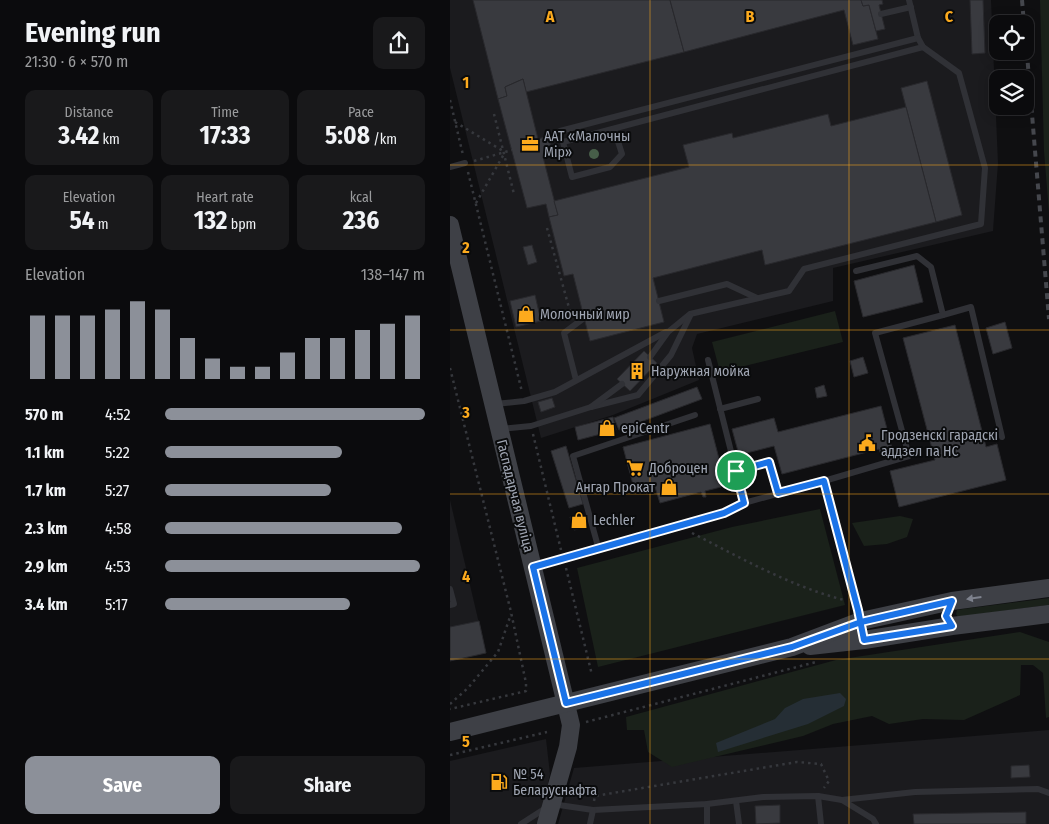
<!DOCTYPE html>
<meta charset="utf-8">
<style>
body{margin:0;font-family:"Fira Sans Condensed",sans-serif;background:#19191b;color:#f1f3f6;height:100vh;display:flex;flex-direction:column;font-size:19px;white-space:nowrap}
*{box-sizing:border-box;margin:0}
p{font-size:16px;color:#9a9b9d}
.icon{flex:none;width:28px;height:28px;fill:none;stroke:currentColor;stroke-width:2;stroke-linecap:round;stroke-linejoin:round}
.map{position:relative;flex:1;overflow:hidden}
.side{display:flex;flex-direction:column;background:#0b0b0d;width:450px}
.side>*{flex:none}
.controls{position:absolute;left:539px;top:15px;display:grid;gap:10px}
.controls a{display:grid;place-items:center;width:45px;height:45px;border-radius:10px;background:#0b0b0d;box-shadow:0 2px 12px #0003,0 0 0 1px #2b2b2e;font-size:25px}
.pin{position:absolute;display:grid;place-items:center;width:42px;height:42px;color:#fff;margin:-21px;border:2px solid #fff;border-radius:50%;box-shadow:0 1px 5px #0007}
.round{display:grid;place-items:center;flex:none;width:52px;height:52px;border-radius:10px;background:#19191b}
.summary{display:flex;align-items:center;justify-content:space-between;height:85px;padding:0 25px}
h1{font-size:28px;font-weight:700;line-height:38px}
.metrics{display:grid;grid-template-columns:repeat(3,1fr);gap:8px;height:85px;padding:5px 25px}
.metrics div{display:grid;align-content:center;border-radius:10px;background:#19191b;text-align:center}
.metrics b{font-size:25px;font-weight:700}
.metrics small{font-size:14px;font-weight:400}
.metrics p{font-size:14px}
.chart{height:140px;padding:10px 25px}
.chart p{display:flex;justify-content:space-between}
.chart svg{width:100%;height:90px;margin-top:5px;stroke:#8c9099;stroke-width:6}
.action{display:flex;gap:10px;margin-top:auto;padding:10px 25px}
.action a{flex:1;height:58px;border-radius:10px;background:#8c9099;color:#fff;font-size:20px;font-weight:700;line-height:58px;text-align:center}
.action a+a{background:#19191b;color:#f1f3f6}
ul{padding:0 25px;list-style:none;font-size:16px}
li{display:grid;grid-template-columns:80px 60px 1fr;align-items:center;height:38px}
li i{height:12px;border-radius:6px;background:#8c9099}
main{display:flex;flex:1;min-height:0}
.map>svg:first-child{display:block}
.built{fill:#1b1b1e}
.green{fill:#1a211a}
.water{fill:#252e35}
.building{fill:#393a3f;stroke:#29292d}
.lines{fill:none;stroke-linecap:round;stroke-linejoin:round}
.path{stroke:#36383d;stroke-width:2.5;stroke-dasharray:2.5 4;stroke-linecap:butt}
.lane{stroke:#303136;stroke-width:6}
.secondary{stroke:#3e4046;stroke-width:18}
.rail{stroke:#45474d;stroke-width:4;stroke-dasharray:6 5;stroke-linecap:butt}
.tree{fill:#475e49}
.oneway{fill:#7e828d}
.route-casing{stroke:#fff;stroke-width:10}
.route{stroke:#1a73e8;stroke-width:6}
.grid{fill:none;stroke:#fcaa1d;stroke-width:1;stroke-opacity:0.55}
.labels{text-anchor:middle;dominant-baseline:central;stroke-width:4;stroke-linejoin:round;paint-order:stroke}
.poi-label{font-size:14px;fill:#a0a6b3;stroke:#0a0b0c;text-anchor:start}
.street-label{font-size:14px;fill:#a0a6b3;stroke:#0a0b0c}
.grid-label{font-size:16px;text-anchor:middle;font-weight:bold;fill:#fcaa1d;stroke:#0a0b0c;stroke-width:4;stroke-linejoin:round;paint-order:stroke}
</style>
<main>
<section class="side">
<div class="summary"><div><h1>Evening run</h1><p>21:30 · 6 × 570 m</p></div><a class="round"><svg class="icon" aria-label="share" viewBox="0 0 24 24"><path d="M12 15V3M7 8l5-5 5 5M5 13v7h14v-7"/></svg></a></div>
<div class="metrics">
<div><p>Distance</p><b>3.42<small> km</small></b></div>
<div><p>Time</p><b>17:33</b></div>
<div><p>Pace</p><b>5:08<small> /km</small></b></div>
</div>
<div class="metrics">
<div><p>Elevation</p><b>54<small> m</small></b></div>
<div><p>Heart rate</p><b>132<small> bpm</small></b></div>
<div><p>kcal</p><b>236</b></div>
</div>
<div class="chart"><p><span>Elevation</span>138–147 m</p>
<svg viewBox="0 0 160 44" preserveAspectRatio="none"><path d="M5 44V13M15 44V13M25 44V13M35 44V10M45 44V6M55 44V10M65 44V24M75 44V34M85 44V38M95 44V38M105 44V31M115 44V24M125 44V24M135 44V20M145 44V17M155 44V13"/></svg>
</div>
<ul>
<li><b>570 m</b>4:52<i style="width:100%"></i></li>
<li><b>1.1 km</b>5:22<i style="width:68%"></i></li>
<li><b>1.7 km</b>5:27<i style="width:64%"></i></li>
<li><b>2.3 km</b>4:58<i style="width:91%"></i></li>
<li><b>2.9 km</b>4:53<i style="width:98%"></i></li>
<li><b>3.4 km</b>5:17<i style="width:71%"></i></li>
</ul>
<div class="action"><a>Save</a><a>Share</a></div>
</section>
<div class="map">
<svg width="599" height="824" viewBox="0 0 599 824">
<rect width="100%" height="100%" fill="#0f0f11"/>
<g class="built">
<path d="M0 0H541L548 163 543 231 383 268V301L247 334 242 348 249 380 163 415 91 438 0 68Z"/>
<path d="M0 500 36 653 0 661Z"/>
<path d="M599 730V824H108L124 768Z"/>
<path d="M96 739 100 774 89 824H0V761Z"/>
</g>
<g class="green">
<path d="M590 0H599V213L594 151Z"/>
<path d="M385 311 393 342 270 372 262 342Z"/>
<path d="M370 509 395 605 148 667 127 568 282 527Z"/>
<path d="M450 516 463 519 457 537 437 544 414 546 402 523Z"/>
<path d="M599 598V605L514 616 508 617 506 614 507 610 513 609Z"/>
<path d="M570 632 599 642V717L596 718 593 673 583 665H571L570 695 514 720 473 719 439 724 422 716 383 724 353 736 222 767 198 752 194 730H177L176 717 386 660Z"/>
</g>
<path class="water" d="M390 693 396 699 394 706 358 724 268 752 266 743 325 719 335 708 353 699Z"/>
<g class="building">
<path d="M23 0H220L234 52 76 92 73 79 55 87 57 96 48 99Z"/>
<path d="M220 0H411L413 6 419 5 428 39 403 45 394 10 234 52Z"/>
<path d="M411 0H432L433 4 429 5 435 29 426 31 419 5 413 6Z"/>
<path d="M520 0H533L535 53 522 54Z"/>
<path d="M73 79 88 139 98 136 103 154 93 157 108 215 99 217 96 204 77 208 48 99 57 96 55 87Z"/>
<path d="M477 81 512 215 486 222 451 88Z"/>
<path d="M456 107 486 222 315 265 312 250 203 278 214 322 140 341 123 274 114 276 99 217 108 215 104 201 239 167 233 145 282 133 283 138 378 114 381 126Z"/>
<path d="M82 245 87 262 78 265 73 247Z"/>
<path d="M464 265 473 302 413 317 404 281Z"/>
<path d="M85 295 91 321 66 327 60 301Z"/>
<path d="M555 322 562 348 543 354 536 328Z"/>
<path d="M505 325 536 447 547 444 556 480 449 507 440 471 485 460 453 338Z"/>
<path d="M194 351 207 363 180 391 167 379Z"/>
<path d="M413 357 418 373 404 377 400 361Z"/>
<path d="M374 385 377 396 367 398 365 388Z"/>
<path d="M247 387 252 399 169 430 164 418Z"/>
<path d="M102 398 105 407 91 412 88 402Z"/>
<path d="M431 406 443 452 431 455 429 449 332 474 324 446 289 455 282 429 324 418 328 432Z"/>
<path d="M163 417 166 430 128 440 125 427Z"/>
<path d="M260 424 274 478 271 487 255 491 256 497H253L251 492 210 503 205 487 185 492 173 447Z"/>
<path d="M116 446 133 504 119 508 101 451Z"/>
<path d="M132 514 137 527 124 530 120 517Z"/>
<path d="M29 621 36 653 0 661V627Z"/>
<path d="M579 765 580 777 561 778V766Z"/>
<path d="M330 805V823L306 824 305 806Z"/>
<path d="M576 812V824H464L463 814Z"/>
</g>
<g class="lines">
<g class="path">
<path d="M0 100 13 155"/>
<path d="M44 114 64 194"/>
<path d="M5 122 53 151"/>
<path d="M24 161 62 150"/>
<path d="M18 172 72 392"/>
<path d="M26 203 54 154"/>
<path d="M97 228 121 315"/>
<path d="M0 368 61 612 76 683V691L0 709"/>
<path d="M83 434 111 550"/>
<path d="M242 533C291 558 340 586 394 600"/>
<path d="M116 568 142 675"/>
<path d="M0 704 18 688 48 652 61 614"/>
<path d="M136 722 366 662"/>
<path d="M0 755 97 732"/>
<path d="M144 801 145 796 347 762 371 764 379 781 374 788"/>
</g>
<g class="lane">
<path d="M431 14 461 7"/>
<path d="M164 129 172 154 160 167 122 177 113 142 473 47"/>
<path d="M110 131 468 38 459 0"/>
<path d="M0 167 15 163"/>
<path d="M406 271 467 256 481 267 493 315 425 333 459 456 374 481 414 639"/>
<path d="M209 301 277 284 307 298"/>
<path d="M493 315 521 307 552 437"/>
<path d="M200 357 218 332 240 314 339 291 354 269 531 224 535 168 509 73 473 47 468 38"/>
<path d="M258 360 294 503"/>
<path d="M126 380 114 333 134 318"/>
<path d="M45 404 74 401 105 392 216 332"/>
<path d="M141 407 188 395 221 355 240 316"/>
<path d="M270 409 308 399"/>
<path d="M51 429 81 426 141 407 172 384"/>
<path d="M285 471 319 462 328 493"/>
<path d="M149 550 123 456 245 415"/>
<path d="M84 567 274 513 294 503 374 481"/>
<path d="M0 589 4 604 0 605"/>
<path d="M368 796 371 824"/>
<path d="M392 800 465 792 588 789 599 793"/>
<path d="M286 801 289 824"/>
<path d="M257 804V824"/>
<path d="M71 824 102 804 143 810 257 804 313 797 368 796 392 800 423 819 426 824"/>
<path d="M140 824 143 810"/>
</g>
<g class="secondary">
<path d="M0 225 121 725 118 747 96 824"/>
<path d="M360 646 414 640 502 626 599 614"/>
<path d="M0 732 342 647 411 621 502 601 599 588"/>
</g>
<g class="rail">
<path d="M572 0 574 24"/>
<path d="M575 30 599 319"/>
</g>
</g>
<circle class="tree" cx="144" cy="154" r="5"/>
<defs><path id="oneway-solid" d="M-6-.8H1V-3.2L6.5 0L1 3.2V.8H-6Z" transform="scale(1.25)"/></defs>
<use class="oneway" href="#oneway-solid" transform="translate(524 598) rotate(172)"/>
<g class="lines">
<g class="route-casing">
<path id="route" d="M286 471 294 503 274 513 83 567 116 703 342 647 411 622 502 601 496 616 502 626 414 640 408 610 374 481 328 493 319 462 286 471"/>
</g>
<use href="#route" class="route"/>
</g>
<path class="grid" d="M200 0V824M399 0V824M0 165H599M0 330H599M0 494H599M0 659H599"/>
<defs>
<g id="office-bare" transform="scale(1.35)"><path d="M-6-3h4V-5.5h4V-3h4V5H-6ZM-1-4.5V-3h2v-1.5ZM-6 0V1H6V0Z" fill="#fcaa1d" stroke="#0a0b0c" stroke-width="2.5" paint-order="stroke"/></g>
<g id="shop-bare" transform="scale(1.35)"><path d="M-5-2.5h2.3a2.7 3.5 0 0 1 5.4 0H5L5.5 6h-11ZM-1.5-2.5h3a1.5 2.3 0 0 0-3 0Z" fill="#fcaa1d" stroke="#0a0b0c" stroke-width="2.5" paint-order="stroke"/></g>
<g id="building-bare" transform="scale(1.35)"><path d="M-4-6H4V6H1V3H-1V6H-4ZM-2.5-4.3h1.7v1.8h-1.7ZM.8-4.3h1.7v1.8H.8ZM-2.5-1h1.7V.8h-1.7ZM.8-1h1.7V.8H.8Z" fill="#fcaa1d" stroke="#0a0b0c" stroke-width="2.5" paint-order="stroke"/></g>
<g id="civic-bare" transform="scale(1.35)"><path d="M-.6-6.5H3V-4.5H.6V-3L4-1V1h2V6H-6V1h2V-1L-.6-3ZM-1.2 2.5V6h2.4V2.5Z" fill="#fcaa1d" stroke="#0a0b0c" stroke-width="2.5" paint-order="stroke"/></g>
<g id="supermarket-bare" transform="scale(1.35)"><path d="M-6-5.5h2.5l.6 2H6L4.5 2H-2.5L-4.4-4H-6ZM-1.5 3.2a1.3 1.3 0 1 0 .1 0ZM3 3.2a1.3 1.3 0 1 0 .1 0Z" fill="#fcaa1d" stroke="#0a0b0c" stroke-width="2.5" paint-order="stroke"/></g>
<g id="fuel-bare" transform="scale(1.35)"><path d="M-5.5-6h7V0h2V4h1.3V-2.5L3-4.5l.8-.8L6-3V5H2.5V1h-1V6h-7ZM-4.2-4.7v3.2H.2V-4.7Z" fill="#fcaa1d" stroke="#0a0b0c" stroke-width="2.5" paint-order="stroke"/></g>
</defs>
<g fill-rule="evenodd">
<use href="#office-bare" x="80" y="144"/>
<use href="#shop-bare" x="76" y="314"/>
<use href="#building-bare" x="187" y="371"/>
<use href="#shop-bare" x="157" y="428"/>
<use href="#civic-bare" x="417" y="443"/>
<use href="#supermarket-bare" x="185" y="468"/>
<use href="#shop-bare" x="219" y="487"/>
<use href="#shop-bare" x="129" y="520"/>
<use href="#fuel-bare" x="49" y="782"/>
</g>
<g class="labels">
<g class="poi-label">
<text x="94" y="136">ААТ «Малочны<tspan x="94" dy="16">Мір»</tspan></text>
<text x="90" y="314">Молочный мир</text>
<text x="201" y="371">Наружная мойка</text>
<text x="171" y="428">epiCentr</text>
<text x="431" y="435">Гродзенскі гарадскі<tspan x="431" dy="16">аддзел па НС</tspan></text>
<text x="199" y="468">Доброцен</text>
<text x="205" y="487" text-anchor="end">Ангар Прокат</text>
<text x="143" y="520">Lechler</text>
<text x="63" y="774">№ 54<tspan x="63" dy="16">Беларуснафта</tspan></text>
</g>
<g class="street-label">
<text transform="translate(65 496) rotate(76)">Гаспадарчая вуліца</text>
</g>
</g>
<g class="grid-label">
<text x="100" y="22">A</text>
<text x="300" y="22">B</text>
<text x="499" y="22">C</text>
<text x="16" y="88">1</text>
<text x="16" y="253">2</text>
<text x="16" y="418">3</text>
<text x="16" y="582">4</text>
<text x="16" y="747">5</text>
</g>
</svg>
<div class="controls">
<a><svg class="icon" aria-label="locate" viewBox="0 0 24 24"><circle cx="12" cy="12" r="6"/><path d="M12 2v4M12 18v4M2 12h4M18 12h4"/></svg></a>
<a><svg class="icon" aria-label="layers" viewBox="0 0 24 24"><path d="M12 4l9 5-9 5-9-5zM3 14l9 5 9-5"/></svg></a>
</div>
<div class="pin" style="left:286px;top:471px;background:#1e9e55"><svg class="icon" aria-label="arrive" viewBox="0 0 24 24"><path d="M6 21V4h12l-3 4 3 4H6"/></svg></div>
</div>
</main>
